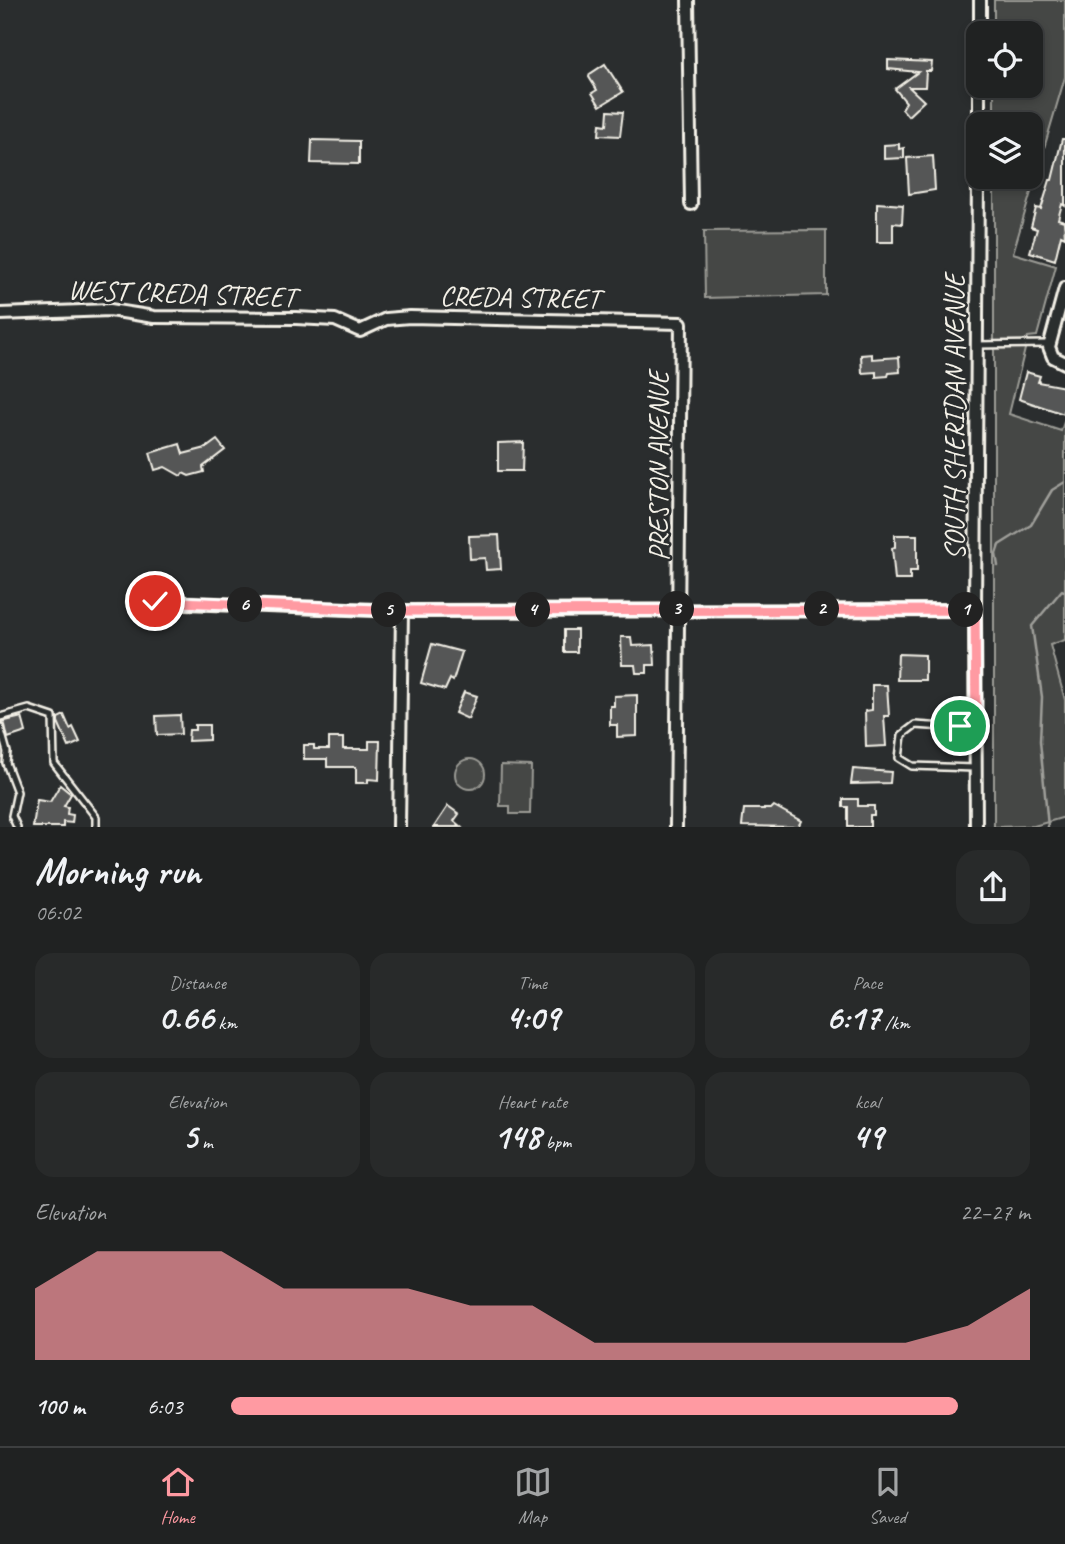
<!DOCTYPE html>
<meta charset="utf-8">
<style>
body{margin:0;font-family:Caveat,sans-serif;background:#282a2a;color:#f1f3f6;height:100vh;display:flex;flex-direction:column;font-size:26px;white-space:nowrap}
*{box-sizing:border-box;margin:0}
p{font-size:23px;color:#a2a4a5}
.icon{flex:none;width:38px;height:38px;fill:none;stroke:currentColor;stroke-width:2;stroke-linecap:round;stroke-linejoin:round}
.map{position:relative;height:827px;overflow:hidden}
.details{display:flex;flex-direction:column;background:#202222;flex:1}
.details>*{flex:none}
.fabs{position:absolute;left:966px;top:21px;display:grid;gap:14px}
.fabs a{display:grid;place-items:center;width:77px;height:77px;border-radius:14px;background:#202222;box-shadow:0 4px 10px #0003,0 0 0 2px #3d3f40;font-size:35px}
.pin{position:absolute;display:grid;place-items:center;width:60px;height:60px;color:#fff;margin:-30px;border:4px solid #fff;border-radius:50%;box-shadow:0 2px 7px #0007}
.km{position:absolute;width:35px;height:35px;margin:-18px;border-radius:50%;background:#222;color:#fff;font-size:19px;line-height:35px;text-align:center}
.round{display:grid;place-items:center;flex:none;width:74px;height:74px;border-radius:21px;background:#282a2a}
.head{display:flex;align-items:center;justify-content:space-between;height:119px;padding:0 35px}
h1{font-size:38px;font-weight:800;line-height:52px}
.metrics{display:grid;grid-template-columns:repeat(3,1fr);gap:10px;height:119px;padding:7px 35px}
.metrics div{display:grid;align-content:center;border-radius:18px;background:#282a2a;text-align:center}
.metrics b{font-size:35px;font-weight:800}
.metrics small{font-size:19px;font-weight:400}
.metrics p{font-size:19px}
.chart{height:196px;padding:14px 35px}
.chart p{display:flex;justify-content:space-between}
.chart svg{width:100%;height:126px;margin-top:7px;fill:#ff9aa2;opacity:.7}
ul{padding:0 35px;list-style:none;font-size:23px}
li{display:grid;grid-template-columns:112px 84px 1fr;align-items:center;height:52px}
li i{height:18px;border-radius:9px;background:#ff9aa2}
.tabs{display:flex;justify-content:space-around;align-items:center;height:98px;border-top:2px solid #3d3f40;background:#202222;font-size:19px;color:#a2a4a5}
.tabs a{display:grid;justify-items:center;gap:4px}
.tabs .current{color:#ff9aa2}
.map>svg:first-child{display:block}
.green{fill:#444645;stroke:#9c9c96;stroke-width:2}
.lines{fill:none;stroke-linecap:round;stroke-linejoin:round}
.stream{stroke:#9f9f9a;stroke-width:2.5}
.building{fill:#555756;stroke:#f4f1e8;stroke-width:2}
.lane-casing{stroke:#f4f1e8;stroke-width:10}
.street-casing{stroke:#f4f1e8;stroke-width:16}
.lane{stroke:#2a2d2e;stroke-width:5}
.street{stroke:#2a2d2e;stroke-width:10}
.route-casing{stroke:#fff;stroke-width:14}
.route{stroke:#ff9aa2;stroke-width:9}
.labels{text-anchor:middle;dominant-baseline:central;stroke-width:5;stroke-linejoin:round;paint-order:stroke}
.street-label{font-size:28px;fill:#f4f1e8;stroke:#2a2d2e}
</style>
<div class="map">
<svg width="1065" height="827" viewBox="0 0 1065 827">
<rect width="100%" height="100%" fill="#2a2d2e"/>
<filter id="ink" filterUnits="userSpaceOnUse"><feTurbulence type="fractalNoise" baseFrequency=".0143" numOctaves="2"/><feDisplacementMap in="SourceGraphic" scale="14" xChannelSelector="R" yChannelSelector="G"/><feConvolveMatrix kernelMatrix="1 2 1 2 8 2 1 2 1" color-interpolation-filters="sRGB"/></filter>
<g filter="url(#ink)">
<g class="green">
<path d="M994 0H1065V77L1013 253 1056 266 1037 336 1028 337 1009 414 1061 431 1065 419V640L1050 645 1065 700V817L1034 826 994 827V177H1031V124H994V86H1031V33H994Z"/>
<path d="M826 230V295L705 298 704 231Z"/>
<circle cx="470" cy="774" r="15"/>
<path d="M501 765 531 766 530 814H510V806H500Z"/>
</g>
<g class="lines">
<g class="stream">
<path d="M998 566 996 554 999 545 1031 525 1052 490 1065 482"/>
<path d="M1048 827 1040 741 1042 697 1032 626 1062 590 1065 592"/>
</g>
</g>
<g class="building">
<path d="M888 60 932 62 931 71H926L925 87H909L924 101 908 116 902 109 906 102 895 89 918 72 888 69Z"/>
<path d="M605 64 623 92 600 106 592 93 597 90 589 77 590 74Z"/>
<path d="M608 111 623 112 620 136 599 135 600 124 607 125Z"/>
<path d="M1062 139H1065V206L1062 204 1058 219 1064 221 1065 237 1061 235 1055 260 1030 252 1037 229 1031 227 1036 208 1041 209 1050 180H1052Z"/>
<path d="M312 140 359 141V164L311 163Z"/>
<path d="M899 144V149L904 148V158L884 159V145Z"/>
<path d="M933 156 935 190 909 194 907 158Z"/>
<path d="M877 203 903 205 902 224 893 223V242H877Z"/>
<path d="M872 354V359L899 357 900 372 889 373 888 376 876 377V372L862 373 861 355Z"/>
<path d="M1026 372 1040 376 1038 382 1065 387 1064 414 1019 399Z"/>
<path d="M217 440 225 450 203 467 204 472 189 476 183 473 181 476 165 467 155 470 150 453 180 444 183 454 206 448Z"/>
<path d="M523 442 522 471H498V443Z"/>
<path d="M499 535 501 569 486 570 485 558 470 559 469 536Z"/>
<path d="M895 535H917V571H910V580H895L892 548 895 547Z"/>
<rect x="564" y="630" width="13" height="22"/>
<path d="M621 637H631L632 646 654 645 655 665H647V673H636L635 665H622Z"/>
<path d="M432 644 462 652 453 681 450 679 445 690 421 683Z"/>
<path d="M898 654 925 655V680H897Z"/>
<path d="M872 685H887L889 716H884L886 746 866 747 865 711 872 710Z"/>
<path d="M464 692 477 696 468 719 455 713Z"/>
<path d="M637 695V736L617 737V725H610V706H614V696Z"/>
<path d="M64 715 70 729 73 727 80 742 69 747 58 722V718Z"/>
<path d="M180 715 181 734 157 735 156 716Z"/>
<path d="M22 717 26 732 8 738 5 725 1 722Z"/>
<path d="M195 725H209V740L188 741 189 730H195Z"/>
<path d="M329 738H343V749H369V741H380L379 780 368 779V783H356V767H327V759H304V745H314V749H329Z"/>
<path d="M853 769 891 772 890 783 851 784Z"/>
<path d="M60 785 71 794 64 806 68 807 67 814 73 815 72 823 63 822V827H33L37 800 50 802Z"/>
<path d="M843 799H858V806H874V815H870V827H848V807H843Z"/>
<path d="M448 806 459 814 454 821 461 827H434Z"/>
<path d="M774 806 801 821 798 827 742 826 744 809H771Z"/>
</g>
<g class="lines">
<g class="lane-casing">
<g id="lane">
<path d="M977 345 1049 344"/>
<path d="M0 717 29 709 53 717 54 763 96 817V827"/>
<path d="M0 727 7 752 6 763 17 792 12 816 17 827"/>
<path d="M975 768 912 766 899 758 902 735 915 725 976 729"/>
</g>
</g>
<g class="street-casing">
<g id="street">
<path d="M688 0 691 204"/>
<path d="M980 33V0"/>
<path d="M979 124V86"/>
<path d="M1065 288 1049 347 1053 357 1065 363"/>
<path d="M0 314 110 310 154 317 296 318 335 320 360 331 386 319 410 317 681 323 676 827"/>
<path d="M133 601 402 611 975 610"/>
<path d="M399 827 402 611"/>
<path d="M976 827 975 610 978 177"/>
</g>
</g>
<use href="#lane" class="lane"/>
<use href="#street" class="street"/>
</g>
</g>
<g class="lines" filter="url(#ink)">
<g class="route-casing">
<path id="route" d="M155 601 402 611 975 610 976 729 960 726"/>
</g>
<use href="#route" class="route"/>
</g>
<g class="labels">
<g class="street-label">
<text transform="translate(182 293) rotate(2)">WEST CREDA STREET</text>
<text transform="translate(520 297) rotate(1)">CREDA STREET</text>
<text transform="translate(954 417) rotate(-90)">SOUTH SHERIDAN AVENUE</text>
<text transform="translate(658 466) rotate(-90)">PRESTON AVENUE</text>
</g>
</g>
</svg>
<div class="fabs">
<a><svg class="icon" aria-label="locate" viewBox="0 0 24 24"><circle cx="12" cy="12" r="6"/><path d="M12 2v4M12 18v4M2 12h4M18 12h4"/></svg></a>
<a><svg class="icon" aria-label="layers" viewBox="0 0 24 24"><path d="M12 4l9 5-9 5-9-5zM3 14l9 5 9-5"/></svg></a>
</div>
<div class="pin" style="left:960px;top:726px;background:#1e9e55"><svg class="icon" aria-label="arrive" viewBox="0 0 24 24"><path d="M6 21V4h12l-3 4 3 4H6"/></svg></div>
<div class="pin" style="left:155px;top:601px;background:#d93025"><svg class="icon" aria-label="check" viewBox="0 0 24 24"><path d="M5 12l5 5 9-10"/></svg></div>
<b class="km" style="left:966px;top:610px">1</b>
<b class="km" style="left:822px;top:609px">2</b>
<b class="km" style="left:677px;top:609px">3</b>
<b class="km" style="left:533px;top:610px">4</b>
<b class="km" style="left:389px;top:610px">5</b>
<b class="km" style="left:245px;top:605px">6</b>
</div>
<section class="details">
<div class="head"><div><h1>Morning run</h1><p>06:02</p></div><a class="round"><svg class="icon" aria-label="share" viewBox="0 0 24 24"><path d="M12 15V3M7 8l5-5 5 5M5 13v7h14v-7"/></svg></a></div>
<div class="metrics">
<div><p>Distance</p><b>0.66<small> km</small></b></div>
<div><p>Time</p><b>4:09</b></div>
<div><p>Pace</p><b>6:17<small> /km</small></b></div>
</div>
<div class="metrics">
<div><p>Elevation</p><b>5<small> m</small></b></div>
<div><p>Heart rate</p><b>148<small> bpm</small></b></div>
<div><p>kcal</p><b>49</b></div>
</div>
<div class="chart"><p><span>Elevation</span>22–27 m</p>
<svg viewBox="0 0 160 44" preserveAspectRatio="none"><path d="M0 44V19L10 6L20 6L30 6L40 19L50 19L60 19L70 25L80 25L90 38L100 38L110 38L120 38L130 38L140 38L150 32L160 19V44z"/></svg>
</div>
<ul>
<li><b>100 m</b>6:03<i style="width:91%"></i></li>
</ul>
</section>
<nav class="tabs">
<a class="current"><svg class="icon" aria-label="home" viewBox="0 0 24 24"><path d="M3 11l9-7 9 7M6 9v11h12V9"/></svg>Home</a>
<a><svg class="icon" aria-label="map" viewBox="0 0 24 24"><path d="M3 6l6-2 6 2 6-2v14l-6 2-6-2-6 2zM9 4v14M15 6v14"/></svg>Map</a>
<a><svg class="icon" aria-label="saved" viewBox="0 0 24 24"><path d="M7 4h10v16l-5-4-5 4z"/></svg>Saved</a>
</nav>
